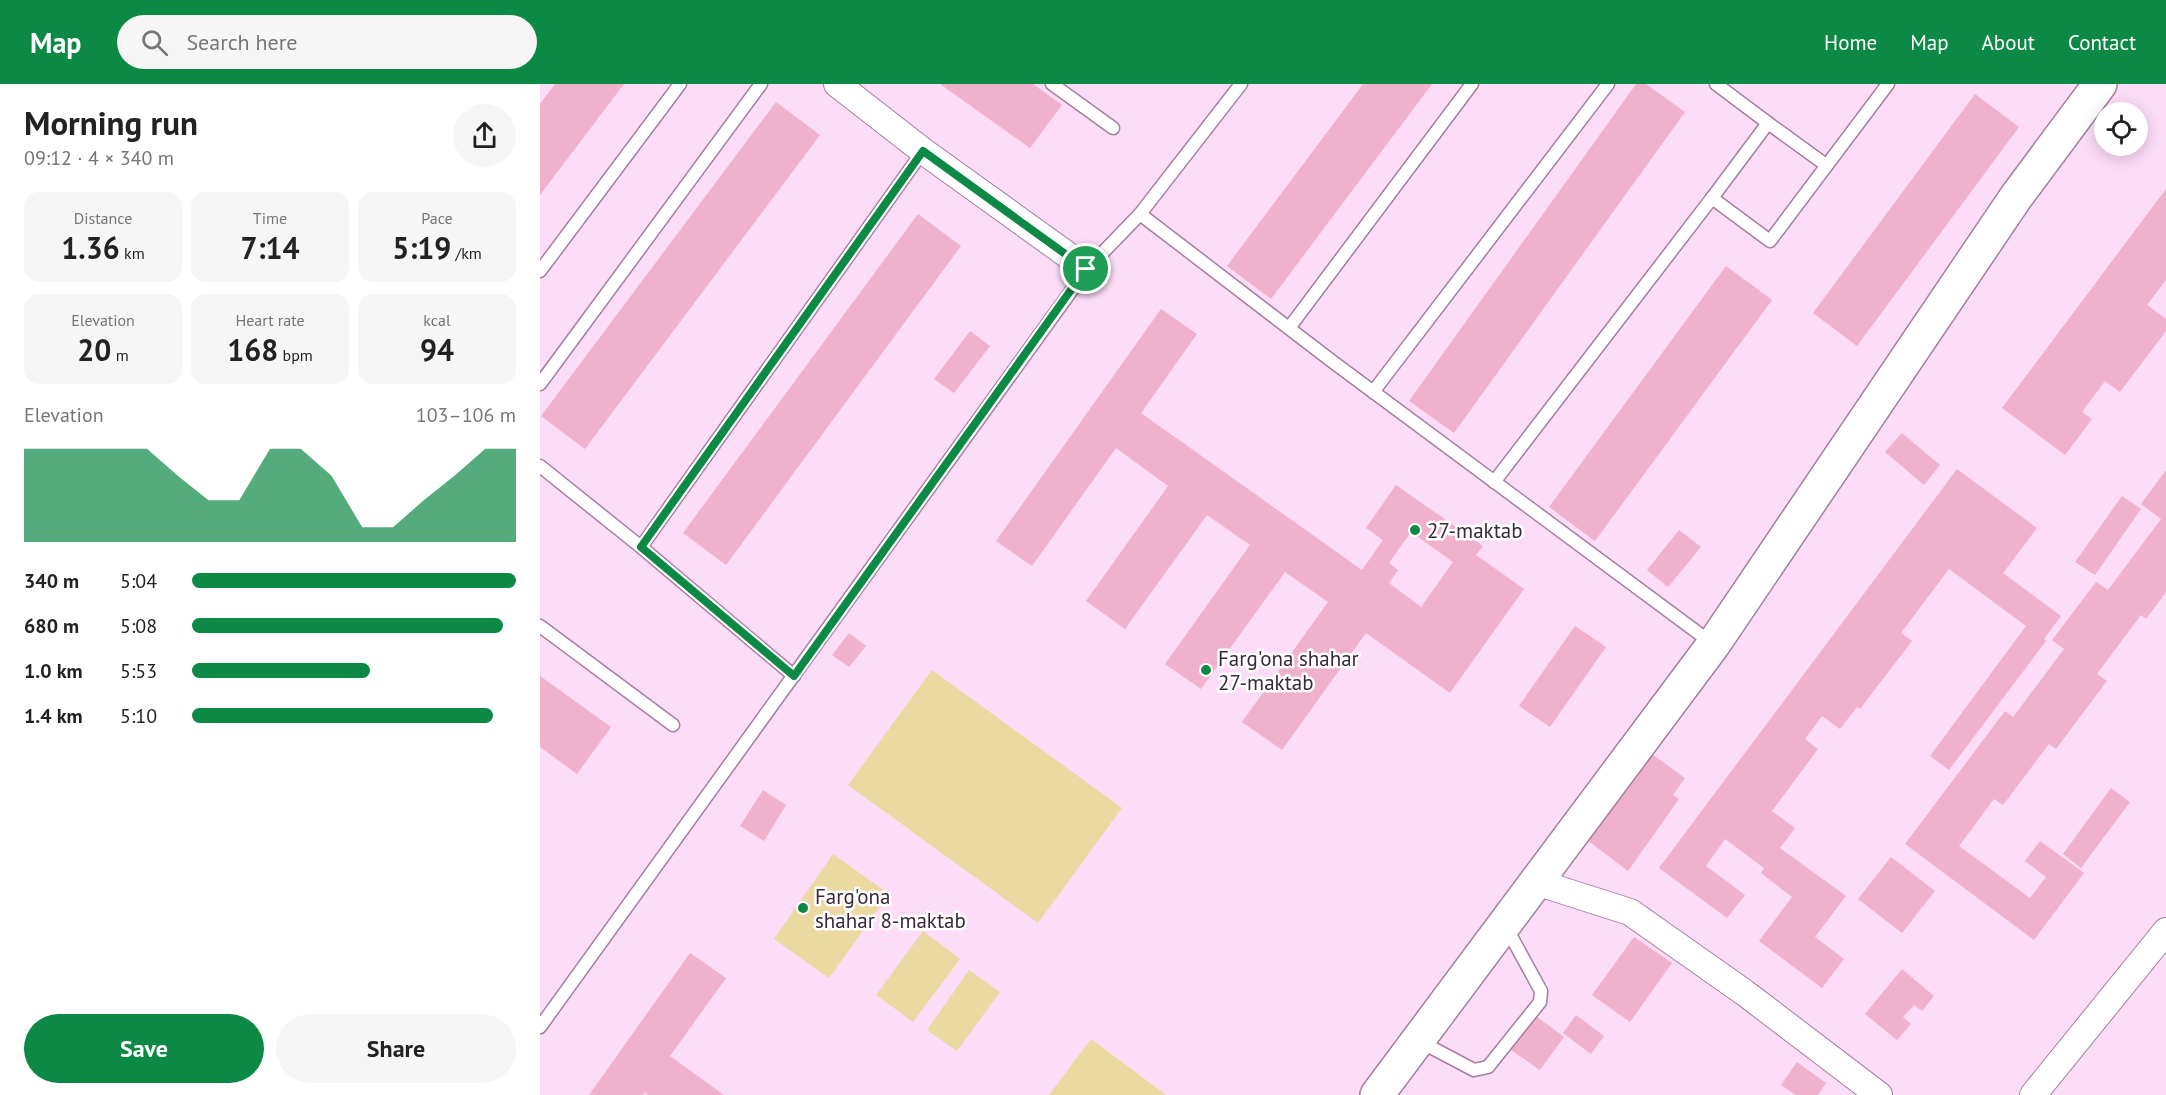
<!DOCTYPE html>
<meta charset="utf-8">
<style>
body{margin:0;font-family:"PT Sans",sans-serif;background:#f6f6f6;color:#222;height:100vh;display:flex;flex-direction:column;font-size:22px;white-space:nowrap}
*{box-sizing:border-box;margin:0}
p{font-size:20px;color:#767676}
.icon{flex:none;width:33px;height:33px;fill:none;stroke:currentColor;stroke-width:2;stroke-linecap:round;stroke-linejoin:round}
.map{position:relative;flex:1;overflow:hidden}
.panel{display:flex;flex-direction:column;background:#fff;width:540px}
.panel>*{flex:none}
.buttons{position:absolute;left:1554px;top:18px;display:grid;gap:12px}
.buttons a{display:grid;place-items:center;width:54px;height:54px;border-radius:50%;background:#fff;box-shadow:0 3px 15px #0003;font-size:30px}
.pin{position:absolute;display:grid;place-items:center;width:51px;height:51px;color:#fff;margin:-26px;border:3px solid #fff;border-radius:50%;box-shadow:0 2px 6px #0007}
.round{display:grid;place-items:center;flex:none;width:63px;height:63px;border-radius:32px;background:#f6f6f6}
.head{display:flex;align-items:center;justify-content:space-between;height:102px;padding:0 24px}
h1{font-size:33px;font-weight:700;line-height:45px}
.metrics{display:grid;grid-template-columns:repeat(3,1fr);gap:9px;height:102px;padding:6px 24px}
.metrics div{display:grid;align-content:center;border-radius:15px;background:#f6f6f6;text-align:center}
.metrics b{font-size:30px;font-weight:700}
.metrics small{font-size:16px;font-weight:400}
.metrics p{font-size:16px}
.chart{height:168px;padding:12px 24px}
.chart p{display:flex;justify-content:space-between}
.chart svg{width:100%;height:108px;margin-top:6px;fill:#0c8945;opacity:.7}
.button{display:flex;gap:12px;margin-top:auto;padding:12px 24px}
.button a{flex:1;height:69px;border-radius:36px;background:#0c8945;color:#fff;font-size:24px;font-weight:700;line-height:69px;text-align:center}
.button a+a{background:#f6f6f6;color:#222}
ul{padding:0 24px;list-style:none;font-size:20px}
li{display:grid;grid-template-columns:96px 72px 1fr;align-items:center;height:45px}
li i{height:15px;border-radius:8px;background:#0c8945}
header{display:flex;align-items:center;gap:36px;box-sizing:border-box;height:84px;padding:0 30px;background:#0c8945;color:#fff}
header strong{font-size:28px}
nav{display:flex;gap:33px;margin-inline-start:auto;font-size:21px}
.search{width:420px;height:54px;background:#f6f6f6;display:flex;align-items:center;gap:15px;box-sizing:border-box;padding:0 21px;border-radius:33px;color:#767676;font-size:22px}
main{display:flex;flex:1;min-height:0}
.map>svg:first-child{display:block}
.green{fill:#ecd9a2}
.building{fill:#efb1cc;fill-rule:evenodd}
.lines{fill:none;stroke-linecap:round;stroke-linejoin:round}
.lane-casing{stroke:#a47f9e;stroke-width:15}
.street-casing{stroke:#a47f9e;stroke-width:28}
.primary-casing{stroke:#a47f9e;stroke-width:36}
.lane{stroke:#fff;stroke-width:12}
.street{stroke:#fff;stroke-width:26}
.primary{stroke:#fff;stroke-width:33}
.route-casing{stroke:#fff;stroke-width:12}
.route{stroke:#0c8945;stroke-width:8}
.poi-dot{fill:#0c8945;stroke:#fff;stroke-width:2}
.labels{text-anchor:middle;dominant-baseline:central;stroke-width:5;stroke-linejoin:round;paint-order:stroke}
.poi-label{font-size:21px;fill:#392937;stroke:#fff;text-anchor:start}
</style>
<header>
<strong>Map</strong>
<div class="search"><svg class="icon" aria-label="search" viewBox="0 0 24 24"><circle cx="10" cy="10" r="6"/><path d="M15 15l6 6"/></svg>Search here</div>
<nav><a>Home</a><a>Map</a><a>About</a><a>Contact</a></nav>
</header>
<main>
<section class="panel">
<div class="head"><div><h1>Morning run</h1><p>09:12 · 4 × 340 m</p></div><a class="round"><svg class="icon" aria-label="share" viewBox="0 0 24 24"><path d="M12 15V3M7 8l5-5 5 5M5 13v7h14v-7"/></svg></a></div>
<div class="metrics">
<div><p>Distance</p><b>1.36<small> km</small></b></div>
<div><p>Time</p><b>7:14</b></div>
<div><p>Pace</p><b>5:19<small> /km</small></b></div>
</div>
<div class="metrics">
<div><p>Elevation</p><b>20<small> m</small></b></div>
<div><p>Heart rate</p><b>168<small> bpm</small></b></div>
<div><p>kcal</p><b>94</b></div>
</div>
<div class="chart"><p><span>Elevation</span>103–106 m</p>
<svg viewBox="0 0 160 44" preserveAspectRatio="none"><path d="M0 44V6L10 6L20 6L30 6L40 6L50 17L60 27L70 27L80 6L90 6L100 17L110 38L120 38L130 27L140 17L150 6L160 6V44z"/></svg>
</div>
<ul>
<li><b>340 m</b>5:04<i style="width:100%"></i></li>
<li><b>680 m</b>5:08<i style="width:96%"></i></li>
<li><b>1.0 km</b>5:53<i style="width:55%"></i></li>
<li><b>1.4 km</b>5:10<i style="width:93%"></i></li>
</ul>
<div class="button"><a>Save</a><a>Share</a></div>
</section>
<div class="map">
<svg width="1626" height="1011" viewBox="0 0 1626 1011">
<rect width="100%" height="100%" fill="#fddcf7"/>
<g class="green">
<path d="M392 586 582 724 498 839 308 701Z"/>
<path d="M293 770 349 810 289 894 234 855Z"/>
<path d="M383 847 420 875 373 938 336 911Z"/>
<path d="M429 886 460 908 417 967 387 946Z"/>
<path d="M551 955 626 1011H509Z"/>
</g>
<g class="building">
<path d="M15 0H84L0 111V20Z"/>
<path d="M400 0H493L522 21 490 64Z"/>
<path d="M823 0H892L731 215 687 182Z"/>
<path d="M1096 0H1106L1145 28 914 349 869 317Z"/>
<path d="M1435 10 1479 43 1317 262 1273 229Z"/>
<path d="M236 18 280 51 45 365 1 332Z"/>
<path d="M1626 105V196L1607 221 1626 235V247L1580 308 1565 297 1542 328 1552 335 1525 371 1462 324Z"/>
<path d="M378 130 421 162 186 481 143 449Z"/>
<path d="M1186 182 1232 216 1055 457 1009 423Z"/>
<path d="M621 225 657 250 601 329 822 486 843 456 826 444 856 401 943 462 936 471 984 505 910 609 826 549 742 666 702 638 788 518 745 488 661 605 625 580 710 461 667 431 585 545 546 517 628 402 576 364 492 482 456 457ZM871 448 913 478 881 523 849 499 858 486 849 479Z"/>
<path d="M430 247 450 262 414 309 394 295Z"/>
<path d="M1362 349 1400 381 1384 401 1345 368Z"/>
<path d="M1417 385 1497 444 1463 489 1521 532 1504 555 1506 557 1409 686 1390 672 1486 542 1409 485 1361 549 1372 557 1320 625 1317 623 1300 645 1282 632 1265 655 1278 665 1232 727 1255 744 1240 764 1306 812 1275 853 1304 875 1282 904 1219 857 1252 813 1221 789 1224 784 1185 755 1166 782 1205 811 1187 834 1119 784Z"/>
<path d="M1626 386V508L1606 535 1601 531 1557 590 1567 597 1516 665 1509 660 1463 721 1454 715 1419 762 1490 814 1506 793 1485 777 1500 757 1544 789 1494 856 1365 760 1465 627 1473 633 1524 565 1512 556 1556 498 1568 506 1621 435 1601 420Z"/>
<path d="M1582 412 1601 425 1555 491 1535 478Z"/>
<path d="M1139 446 1161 463 1128 503 1107 486Z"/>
<path d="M1035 542 1066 563 1010 643 979 622Z"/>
<path d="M309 549 326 562 309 583 292 571Z"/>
<path d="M0 592 71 643 37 690 0 663Z"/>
<path d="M1112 670 1145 694 1133 711 1139 715 1088 787 1047 756Z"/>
<path d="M1571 704 1590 718 1541 784 1523 770Z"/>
<path d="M223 706 246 721 224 757 200 742Z"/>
<path d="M1351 773 1395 807 1362 849 1318 815Z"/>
<path d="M1094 853 1132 879 1090 938 1052 911Z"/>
<path d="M150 869 186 894 130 972 184 1011H108L105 1008 103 1011H49Z"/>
<path d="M1362 885 1394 912 1382 927 1374 921 1363 933 1371 940 1357 956 1325 930Z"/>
<path d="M1036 931 1064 952 1051 970 1023 949Z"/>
<path d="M996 932 1024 953 1000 986 971 966Z"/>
<path d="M1257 978 1286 999 1278 1011H1256L1241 1001Z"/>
</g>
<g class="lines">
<g class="lane-casing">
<g id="lane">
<path d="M512 0 573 44"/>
<path d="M1176 0 1228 39 1172 114 1230 157 1348 0"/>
<path d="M1228 39 1286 81"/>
<path d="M600 130 793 278 1173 560"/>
<path d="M0 187 140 0"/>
<path d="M749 244 932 0"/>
<path d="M0 300 221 0"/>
<path d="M833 308 1068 0"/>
<path d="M0 382 101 463 254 592"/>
<path d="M954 398 1172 114"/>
<path d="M101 463 383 67"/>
<path d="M0 542 133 641"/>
<path d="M0 943 547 185 600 130 701 0"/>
<path d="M879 957 934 986 948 983 1000 918 1001 907 966 843"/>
</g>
</g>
<g class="street-casing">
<g id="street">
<path d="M297 0 383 67 547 185"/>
<path d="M996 798 1090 828 1205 909 1339 1011"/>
<path d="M1493 1011 1626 847"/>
</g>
</g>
<g class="primary-casing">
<path id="primary" d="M837 1011 1173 561 1476 113 1560 0"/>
</g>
<use href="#lane" class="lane"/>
<use href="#street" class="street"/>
<use href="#primary" class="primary"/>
</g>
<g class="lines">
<g class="route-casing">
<path id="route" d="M383 67 546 185 254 592 101 463Z"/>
</g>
<use href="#route" class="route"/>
</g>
<g class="poi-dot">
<circle cx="875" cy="446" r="6"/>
<circle cx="666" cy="586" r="6"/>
<circle cx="263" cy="824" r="6"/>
</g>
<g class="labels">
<g class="poi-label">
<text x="887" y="446">27-maktab</text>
<text x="678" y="574">Farg'ona shahar<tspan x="678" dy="24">27-maktab</tspan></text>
<text x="275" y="812">Farg'ona<tspan x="275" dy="24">shahar 8-maktab</tspan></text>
</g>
</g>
</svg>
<div class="buttons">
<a><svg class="icon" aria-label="locate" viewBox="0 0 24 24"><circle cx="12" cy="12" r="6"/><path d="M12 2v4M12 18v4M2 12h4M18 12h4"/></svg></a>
</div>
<div class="pin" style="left:546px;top:185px;background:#1e9e55"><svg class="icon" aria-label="arrive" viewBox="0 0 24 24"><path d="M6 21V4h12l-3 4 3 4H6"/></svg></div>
</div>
</main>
